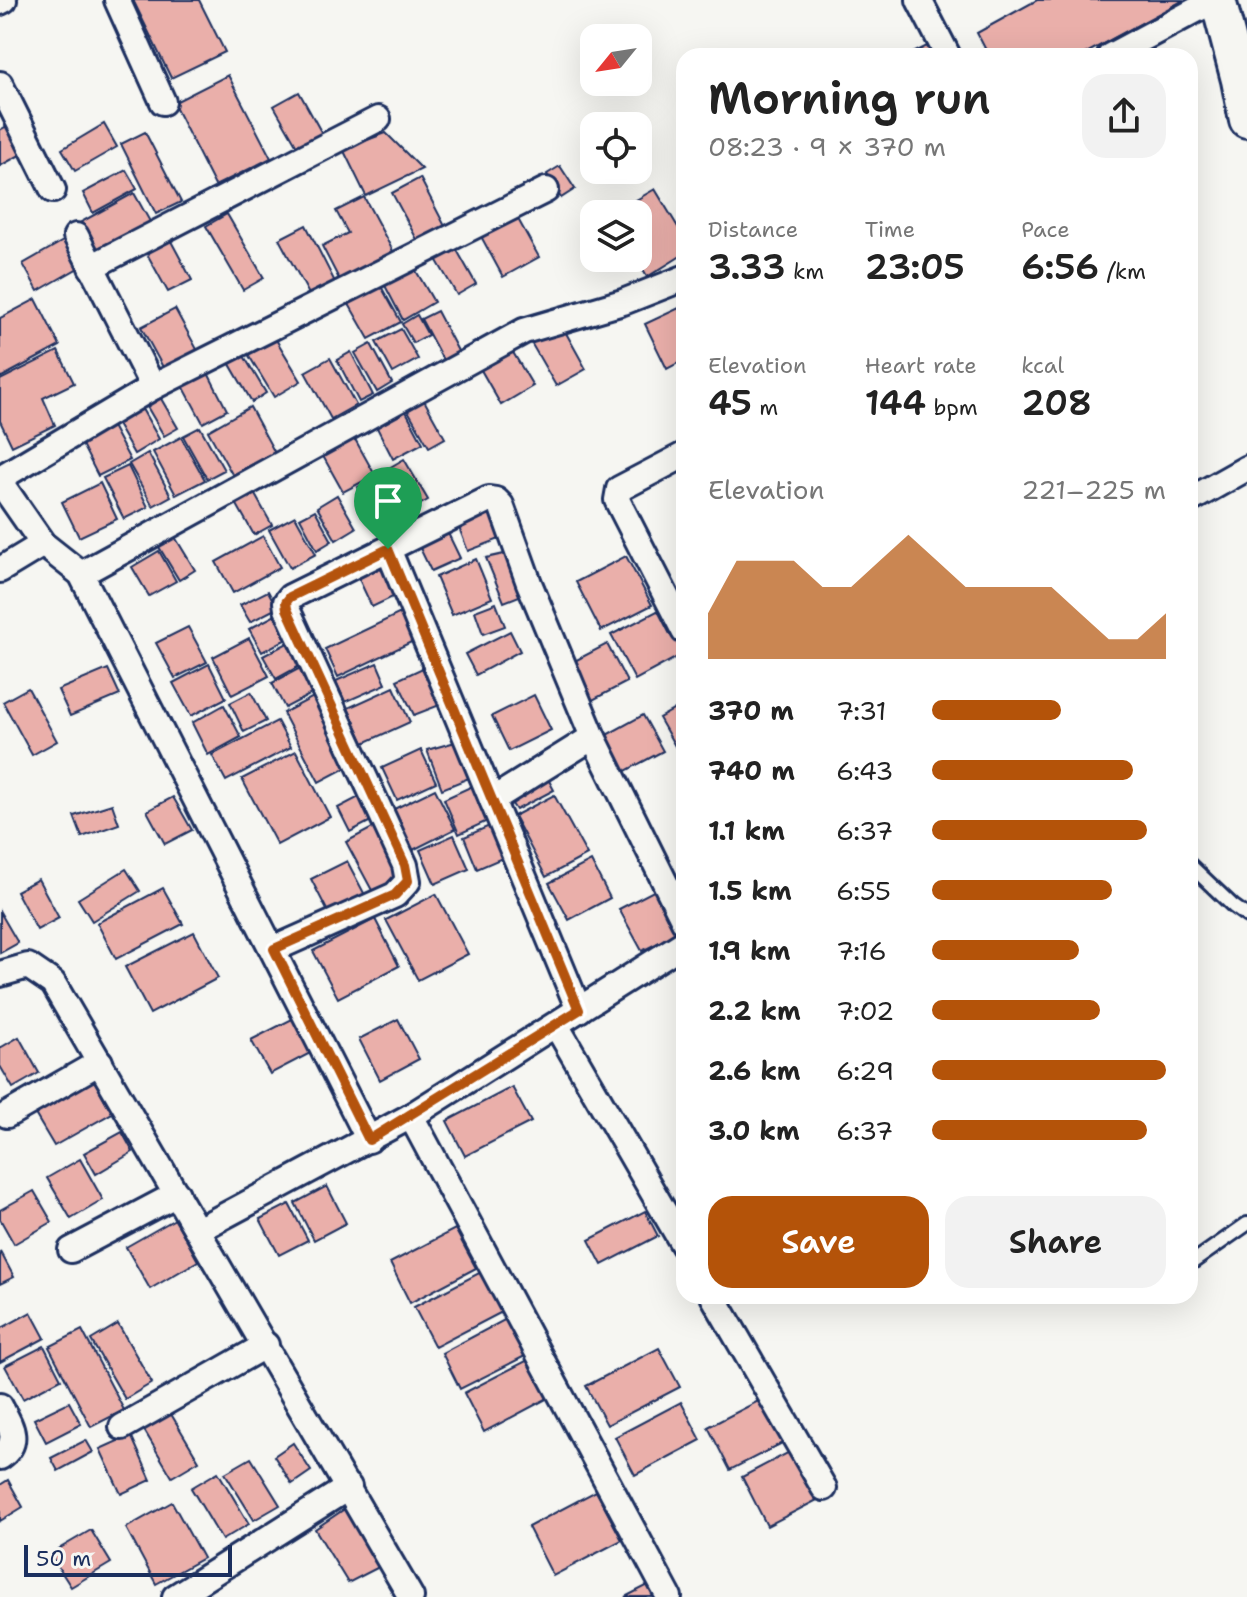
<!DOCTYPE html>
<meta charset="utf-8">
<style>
body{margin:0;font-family:"Shantell Sans",sans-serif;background:#f2f2f2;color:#222;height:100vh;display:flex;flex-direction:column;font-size:30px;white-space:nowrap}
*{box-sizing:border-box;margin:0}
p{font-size:26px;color:#767676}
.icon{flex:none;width:44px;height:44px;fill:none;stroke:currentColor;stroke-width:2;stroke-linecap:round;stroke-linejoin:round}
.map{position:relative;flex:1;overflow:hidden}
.sheet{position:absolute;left:676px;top:48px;width:522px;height:1256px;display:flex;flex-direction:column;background:#fff;border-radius:24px;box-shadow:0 8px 32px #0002}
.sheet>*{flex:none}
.needle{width:52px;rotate:240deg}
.controls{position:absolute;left:580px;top:24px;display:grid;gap:16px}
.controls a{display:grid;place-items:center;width:72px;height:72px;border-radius:16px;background:#fff;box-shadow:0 8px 32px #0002;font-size:40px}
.scale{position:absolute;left:24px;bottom:20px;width:208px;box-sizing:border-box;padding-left:8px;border:4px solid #1b2f5e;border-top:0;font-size:22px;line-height:28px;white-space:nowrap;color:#1b2f5e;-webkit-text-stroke:6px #f6f6f2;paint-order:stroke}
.pin{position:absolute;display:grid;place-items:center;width:68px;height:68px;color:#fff;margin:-82px -34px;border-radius:50% 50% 50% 0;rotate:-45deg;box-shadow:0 0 8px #0007}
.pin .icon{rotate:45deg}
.round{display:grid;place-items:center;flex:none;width:84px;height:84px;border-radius:24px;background:#f2f2f2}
.overview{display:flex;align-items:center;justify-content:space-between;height:136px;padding:0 32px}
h1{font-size:44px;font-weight:600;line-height:60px}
.figures{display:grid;grid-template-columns:repeat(3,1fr);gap:12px;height:136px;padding:8px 32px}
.figures div{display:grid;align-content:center}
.figures b{font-size:34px;font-weight:600}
.figures small{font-size:22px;font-weight:400}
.figures p{font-size:22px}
.chart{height:224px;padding:16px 32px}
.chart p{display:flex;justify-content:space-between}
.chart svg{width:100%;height:144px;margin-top:8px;fill:#b45309;opacity:.7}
.cta{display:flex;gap:16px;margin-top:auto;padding:16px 32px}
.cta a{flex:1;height:92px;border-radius:24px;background:#b45309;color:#fff;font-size:32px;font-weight:600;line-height:92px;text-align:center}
.cta a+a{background:#f2f2f2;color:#222}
ul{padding:0 32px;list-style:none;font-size:26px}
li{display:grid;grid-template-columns:128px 96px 1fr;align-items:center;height:60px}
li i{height:20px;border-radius:10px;background:#b45309}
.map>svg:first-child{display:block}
.building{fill:#eaafaa;stroke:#1b2f5e;stroke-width:2}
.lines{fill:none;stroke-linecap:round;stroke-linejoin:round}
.lane-casing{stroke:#1b2f5e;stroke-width:18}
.street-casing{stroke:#1b2f5e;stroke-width:30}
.secondary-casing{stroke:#1b2f5e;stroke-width:40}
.lane{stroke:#f6f6f2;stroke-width:12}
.street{stroke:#f6f6f2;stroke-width:24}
.secondary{stroke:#f6f6f2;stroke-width:34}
.route-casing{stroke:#fff;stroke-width:16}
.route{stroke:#b45309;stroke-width:10}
</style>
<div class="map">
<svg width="1247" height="1597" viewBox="0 0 1247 1597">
<rect width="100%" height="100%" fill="#f6f6f2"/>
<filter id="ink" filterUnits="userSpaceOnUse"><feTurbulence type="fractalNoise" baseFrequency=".0125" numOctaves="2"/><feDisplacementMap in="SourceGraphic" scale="16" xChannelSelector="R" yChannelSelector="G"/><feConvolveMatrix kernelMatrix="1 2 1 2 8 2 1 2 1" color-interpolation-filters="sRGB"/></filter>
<g filter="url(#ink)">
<g class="building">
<path d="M133 0H199L225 52 171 78Z"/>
<path d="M1037 0H1184L1081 56H989L977 33Z"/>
<path d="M927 46 932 56H907Z"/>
<path d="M228 75 271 158 215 186 173 103Z"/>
<path d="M299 92 325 139 301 153 274 106Z"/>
<path d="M14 122 29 150 0 166V130Z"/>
<path d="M104 124 117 147 75 171 62 149Z"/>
<path d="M145 132 181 202 156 214 121 144Z"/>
<path d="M386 133 422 169 366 196 343 149Z"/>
<path d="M560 166 575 189 561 198 547 174Z"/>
<path d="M126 170 137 189 93 213 83 193Z"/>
<path d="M420 178 448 232 421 247 392 193Z"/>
<path d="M655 189 684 237V254L647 277 636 258H638V214H612Z"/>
<path d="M134 193 153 227 93 261 74 226Z"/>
<path d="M364 197 394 253 340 281 322 246 348 233 336 211Z"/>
<path d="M513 210 539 257 503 277 477 229Z"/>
<path d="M227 214 264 278 243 290 206 226Z"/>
<path d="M306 225 336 284 311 298 279 239Z"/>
<path d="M165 230 192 280 168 292 141 243Z"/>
<path d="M70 237 85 264 38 291 23 264Z"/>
<path d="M453 243 476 284 457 295 433 254Z"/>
<path d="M411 262 434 302 403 320 381 278Z"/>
<path d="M378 281 401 322 369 339 346 299Z"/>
<path d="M36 299 60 346 0 378V318Z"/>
<path d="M679 308 684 318V360L667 369 645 324Z"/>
<path d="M175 309 199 353 165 371 141 327Z"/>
<path d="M437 311 459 353 444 362 421 319Z"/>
<path d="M417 315 428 335 413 343 402 324Z"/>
<path d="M561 324 586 369 556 386 530 341Z"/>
<path d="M401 329 418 359 393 373 376 342Z"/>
<path d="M272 333 301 381 274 397 245 349Z"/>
<path d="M371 344 392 383 377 392 355 353Z"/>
<path d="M508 344 533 386 501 405 477 363Z"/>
<path d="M58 351 74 383 43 398 55 425 12 446 0 421V380Z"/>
<path d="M241 351 266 393 252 402 227 359Z"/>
<path d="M351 352 373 395 359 402 337 360Z"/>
<path d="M330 358 356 405 331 419 305 372Z"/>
<path d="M207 371 227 410 203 423 182 384Z"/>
<path d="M156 390 178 428 164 436 142 398Z"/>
<path d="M420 393 445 438 429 447 403 402Z"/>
<path d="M138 402 159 439 134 454 112 416Z"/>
<path d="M401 402 423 443 393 459 372 418Z"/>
<path d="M250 407 275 453 233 476 208 431Z"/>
<path d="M107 417 130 460 98 476 76 433Z"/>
<path d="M200 427 224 470 207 479 183 436Z"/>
<path d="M351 432 375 475 343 492 319 449Z"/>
<path d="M181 437 205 480 176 495 153 452Z"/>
<path d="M148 453 171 496 153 506 129 464Z"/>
<path d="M404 459 428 500 405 513 382 472Z"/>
<path d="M128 466 148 507 124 519 103 478Z"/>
<path d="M379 475 401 513 380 525 358 487Z"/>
<path d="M100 483 117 519 79 537 62 502Z"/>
<path d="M249 484 272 525 254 535 231 494Z"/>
<path d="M337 495 356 528 336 540 317 507Z"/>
<path d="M315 510 332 541 317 550 300 518Z"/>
<path d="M495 511 505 537 468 551 458 525Z"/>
<path d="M295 516 316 554 290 568 269 530Z"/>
<path d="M445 527 460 558 431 571 416 540Z"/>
<path d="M172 532 195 570 179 580 156 542Z"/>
<path d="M263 536 280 567 233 593 216 562Z"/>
<path d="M159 551 176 581 149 596 132 567Z"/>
<path d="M513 552 527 593 504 602 486 558Z"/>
<path d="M626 556 652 605 601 631 576 582Z"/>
<path d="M476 559 492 598 452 615 436 577Z"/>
<path d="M385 562 399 594 372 607 357 575Z"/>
<path d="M268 591 277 608 250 622 240 605Z"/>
<path d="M496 603 505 626 483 634 475 611Z"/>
<path d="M411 608 424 636 338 677 325 649Z"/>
<path d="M659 610 683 654 635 680 611 635Z"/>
<path d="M281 612 294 635 262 652 249 629Z"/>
<path d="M188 627 207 662 175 678 156 643Z"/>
<path d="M510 631 520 651 476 675 465 654Z"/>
<path d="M249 638 269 676 232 695 213 657Z"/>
<path d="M295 639 307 662 276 679 263 656Z"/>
<path d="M607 644 627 682 585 704 565 666Z"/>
<path d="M377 663 386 684 345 702 336 681Z"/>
<path d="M209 664 226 698 191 716 173 683Z"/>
<path d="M429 665 445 703 414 715 397 680Z"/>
<path d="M304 666 317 691 285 708 272 683Z"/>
<path d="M108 669 120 695 70 716 58 690Z"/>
<path d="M394 687 410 722 364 743 348 708Z"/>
<path d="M28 688 57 741 32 755 3 702Z"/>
<path d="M251 692 266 721 244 732 230 703Z"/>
<path d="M317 695 353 764 319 782 283 713Z"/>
<path d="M534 695 551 730 509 751 492 716Z"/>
<path d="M684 704V750L679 753 659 718Z"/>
<path d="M224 705 241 737 208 755 192 723Z"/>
<path d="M643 715 663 751 622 773 603 737Z"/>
<path d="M277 721 291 747 226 781 212 755Z"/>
<path d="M459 741 474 776 442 789 427 750Z"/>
<path d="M421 750 436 782 397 800 382 768Z"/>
<path d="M296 751 330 817 277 845 242 779Z"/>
<path d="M546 775 554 790 516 810 508 798Z"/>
<path d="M479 783 494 818 459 834 444 799Z"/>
<path d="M435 789 455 829 413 850 392 810Z"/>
<path d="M554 795 587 855 546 877 514 816Z"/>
<path d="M173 797 192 830 165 844 147 811Z"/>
<path d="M359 797 371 821 350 832 338 808Z"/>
<path d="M112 804 119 824 82 837 74 816Z"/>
<path d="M494 824 507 856 477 869 464 837Z"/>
<path d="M376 826 404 881 375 896 346 842Z"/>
<path d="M454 835 469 869 435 884 420 850Z"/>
<path d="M347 861 365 895 329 914 311 879Z"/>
<path d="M591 861 610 898 569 920 549 883Z"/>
<path d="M126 869 140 891 92 921 78 899Z"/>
<path d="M38 879 59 918 37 930 16 891Z"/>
<path d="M663 886 684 930 642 951 619 909Z"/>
<path d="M163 888 183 924 116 959 97 923Z"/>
<path d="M436 894 468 954 418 980 386 920Z"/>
<path d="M0 912 18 943 0 953Z"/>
<path d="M375 919 399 966 338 998 313 951Z"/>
<path d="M194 932 218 978 150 1014 125 967Z"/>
<path d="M300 1015 318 1049 270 1074 251 1040Z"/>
<path d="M398 1019 419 1059 380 1080 359 1039Z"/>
<path d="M19 1037 39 1073 13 1088 0 1066V1048Z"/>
<path d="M94 1080 112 1113 54 1146 35 1114Z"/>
<path d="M512 1087 531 1122 465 1156 447 1121Z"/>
<path d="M122 1132 133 1152 96 1174 84 1153Z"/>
<path d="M80 1159 103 1200 71 1219 47 1178Z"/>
<path d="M327 1186 346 1223 314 1240 295 1203Z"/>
<path d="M34 1191 52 1222 14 1244 0 1219V1210Z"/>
<path d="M289 1204 308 1240 279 1255 260 1219Z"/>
<path d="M645 1211 658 1236 602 1265 589 1240Z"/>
<path d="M175 1219 198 1261 150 1289 126 1247Z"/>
<path d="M455 1229 476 1268 410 1303 390 1263Z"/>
<path d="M0 1251 14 1277 0 1284Z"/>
<path d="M481 1272 502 1312 435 1347 414 1307Z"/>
<path d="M31 1312 45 1338 0 1362V1329Z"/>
<path d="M508 1318 527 1355 460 1389 442 1353Z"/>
<path d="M118 1324 152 1383 125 1399 91 1340Z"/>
<path d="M82 1330 124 1410 91 1427 49 1347Z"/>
<path d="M44 1346 61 1379 23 1399 5 1366Z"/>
<path d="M659 1348 680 1387 607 1425 586 1386Z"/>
<path d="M530 1359 550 1397 484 1432 464 1393Z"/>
<path d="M766 1397 788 1440 730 1470 708 1427Z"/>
<path d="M69 1402 81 1424 46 1442 34 1419Z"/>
<path d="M681 1402 701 1440 635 1475 615 1437Z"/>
<path d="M168 1409 199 1461 172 1477 141 1425Z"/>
<path d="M131 1435 151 1480 121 1494 100 1449Z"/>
<path d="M86 1440 93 1452 58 1471 51 1458Z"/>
<path d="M293 1443 311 1471 292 1484 274 1456Z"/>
<path d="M797 1448 823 1497 767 1526 742 1477Z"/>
<path d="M251 1458 280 1505 254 1520 225 1473Z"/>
<path d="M218 1472 249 1524 222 1540 191 1488Z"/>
<path d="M8 1480 23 1507 0 1521V1485Z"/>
<path d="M596 1491 622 1540 553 1576 528 1527Z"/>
<path d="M172 1502 203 1558 156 1584 126 1528Z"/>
<path d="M349 1506 379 1567 348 1583 315 1529Z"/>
<path d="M91 1530 111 1563 71 1587 50 1554Z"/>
<path d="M652 1583 659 1597H625Z"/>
</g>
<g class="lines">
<g class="lane-casing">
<g id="lane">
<path d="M1190 865 1233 906 1247 916"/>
<path d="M1190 1264 1247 1224"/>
</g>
</g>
<g class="street-casing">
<g id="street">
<path d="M117 0 163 102"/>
<path d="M919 0 948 56"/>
<path d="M0 2 4 0"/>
<path d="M1110 56 1215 0"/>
<path d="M0 84 53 190"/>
<path d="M76 236 153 387"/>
<path d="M91 267 378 119"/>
<path d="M684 455 619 489 617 500 684 631"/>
<path d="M0 478 153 387 546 190"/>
<path d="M0 482 43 544 81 574 369 1140"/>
<path d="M1190 500 1247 468"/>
<path d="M388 549 579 1010"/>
<path d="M0 570 43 544"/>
<path d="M81 574 524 331 623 302 684 278"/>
<path d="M492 800 593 737"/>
<path d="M274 949 395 895 408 881 405 865 287 609 286 602 290 597 489 499 496 500 501 505 529 583 593 737 684 921"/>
<path d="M0 974 28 966 53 983 411 1597"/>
<path d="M556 1025 684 1246"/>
<path d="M7 1115 100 1062"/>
<path d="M411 1116 669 1597"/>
<path d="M198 1230 411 1116 684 943"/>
<path d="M71 1250 177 1194"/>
<path d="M713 1296 824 1488"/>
<path d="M0 1406C10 1425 22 1442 0 1457"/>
<path d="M122 1427 266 1345"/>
<path d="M175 1597 349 1487"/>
</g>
</g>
<g class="secondary-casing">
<path id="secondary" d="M1218 0 1239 80 1247 120"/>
</g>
<use href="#lane" class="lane"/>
<use href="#street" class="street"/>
<use href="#secondary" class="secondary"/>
</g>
</g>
<g class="lines" filter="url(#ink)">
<g class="route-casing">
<path id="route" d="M388 549 579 1010 369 1140 274 949 395 895 408 881 405 865 287 609 286 602 290 597Z"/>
</g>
<use href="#route" class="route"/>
</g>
</svg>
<div class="controls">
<a><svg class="needle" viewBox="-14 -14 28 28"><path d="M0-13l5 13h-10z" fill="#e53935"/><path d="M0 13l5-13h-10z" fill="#767676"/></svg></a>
<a><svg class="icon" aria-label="locate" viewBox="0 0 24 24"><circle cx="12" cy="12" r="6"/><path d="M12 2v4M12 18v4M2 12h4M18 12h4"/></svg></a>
<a><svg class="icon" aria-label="layers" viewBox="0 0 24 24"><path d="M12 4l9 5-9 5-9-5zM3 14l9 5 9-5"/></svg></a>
</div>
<div class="scale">50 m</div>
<div class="pin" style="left:388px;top:549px;background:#1e9e55"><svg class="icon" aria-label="arrive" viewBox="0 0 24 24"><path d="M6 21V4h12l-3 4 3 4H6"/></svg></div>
<section class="sheet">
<div class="overview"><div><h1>Morning run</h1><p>08:23 · 9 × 370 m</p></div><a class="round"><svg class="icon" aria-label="share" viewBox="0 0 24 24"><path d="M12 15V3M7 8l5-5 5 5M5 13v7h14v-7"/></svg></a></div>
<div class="figures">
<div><p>Distance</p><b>3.33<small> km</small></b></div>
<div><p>Time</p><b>23:05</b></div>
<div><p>Pace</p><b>6:56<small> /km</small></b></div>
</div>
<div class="figures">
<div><p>Elevation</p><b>45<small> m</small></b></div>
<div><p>Heart rate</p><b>144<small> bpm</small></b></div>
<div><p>kcal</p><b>208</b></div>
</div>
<div class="chart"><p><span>Elevation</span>221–225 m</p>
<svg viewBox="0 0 160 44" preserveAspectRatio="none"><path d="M0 44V30L10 14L20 14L30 14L40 22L50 22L60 14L70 6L80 14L90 22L100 22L110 22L120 22L130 30L140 38L150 38L160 30V44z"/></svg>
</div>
<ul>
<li><b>370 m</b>7:31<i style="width:55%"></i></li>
<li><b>740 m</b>6:43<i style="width:86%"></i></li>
<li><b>1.1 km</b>6:37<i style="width:92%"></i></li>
<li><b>1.5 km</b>6:55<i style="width:77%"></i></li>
<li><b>1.9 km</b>7:16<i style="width:63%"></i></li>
<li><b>2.2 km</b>7:02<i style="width:72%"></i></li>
<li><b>2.6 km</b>6:29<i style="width:100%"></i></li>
<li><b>3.0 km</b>6:37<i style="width:92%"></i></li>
</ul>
<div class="cta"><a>Save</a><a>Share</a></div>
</section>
</div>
